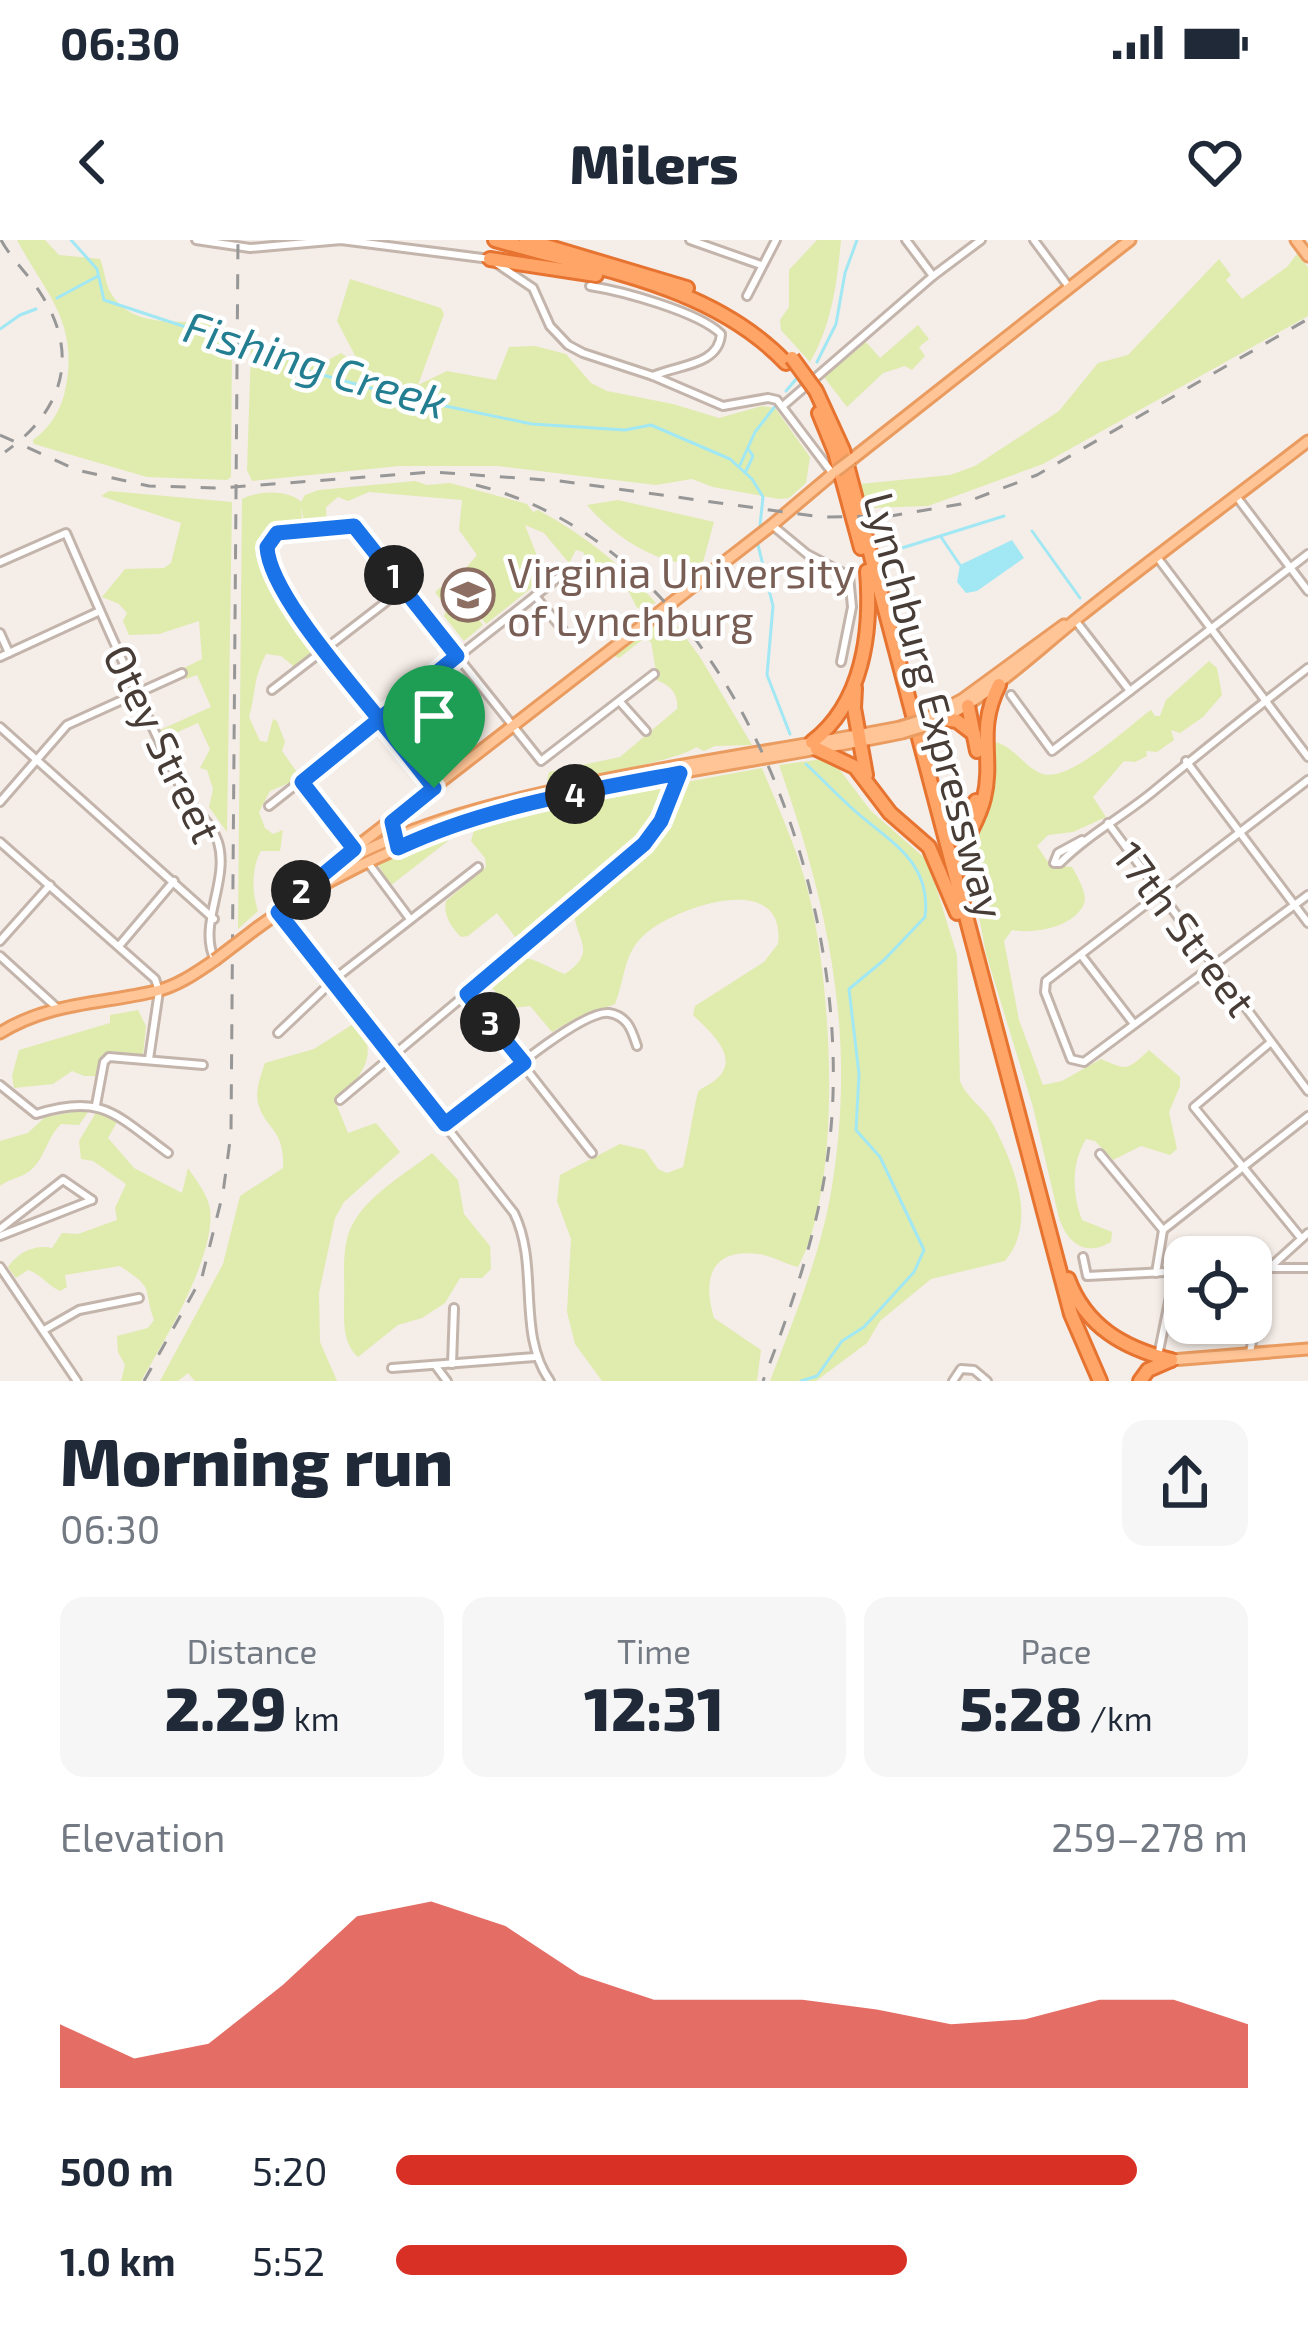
<!DOCTYPE html>
<meta charset="utf-8">
<style>
body{margin:0;font-family:"Exo 2",sans-serif;background:#f6f6f7;color:#1f2937;height:100vh;display:flex;flex-direction:column;font-size:45px;white-space:nowrap}
*{box-sizing:border-box;margin:0}
p{font-size:39px;color:#747a83}
.icon{flex:none;width:66px;height:66px;fill:none;stroke:currentColor;stroke-width:2;stroke-linecap:round;stroke-linejoin:round}
.map{position:relative;height:1141px;overflow:hidden}
.details{display:flex;flex-direction:column;background:#fff;flex:1}
.details>*{flex:none}
.fabs{position:absolute;left:1164px;top:996px;display:grid;gap:24px}
.fabs a{display:grid;place-items:center;width:108px;height:108px;border-radius:24px;background:#fff;box-shadow:0 3px 9px #0004;font-size:60px}
.pin{position:absolute;display:grid;place-items:center;width:102px;height:102px;color:#fff;margin:-123px -51px;border-radius:50% 50% 50% 0;rotate:-45deg;box-shadow:0 0 12px #0007}
.pin .icon{rotate:45deg}
.km{position:absolute;width:60px;height:60px;margin:-30px;border-radius:50%;background:#222;color:#fff;font-size:33px;line-height:60px;text-align:center}
.round{display:grid;place-items:center;flex:none;width:126px;height:126px;border-radius:24px;background:#f6f6f7}
.head{display:flex;align-items:center;justify-content:space-between;height:204px;padding:0 60px}
h1{font-size:66px;font-weight:800;line-height:90px}
.metrics{display:grid;grid-template-columns:repeat(3,1fr);gap:18px;height:204px;padding:12px 60px}
.metrics div{display:grid;align-content:center;border-radius:24px;background:#f6f6f7;text-align:center}
.metrics b{font-size:60px;font-weight:800}
.metrics small{font-size:33px;font-weight:400}
.metrics p{font-size:33px}
.chart{height:336px;padding:24px 60px}
.chart p{display:flex;justify-content:space-between}
.chart svg{width:100%;height:216px;margin-top:12px;fill:#d93025;opacity:.7}
ul{padding:0 60px;list-style:none;font-size:39px}
li{display:grid;grid-template-columns:192px 144px 1fr;align-items:center;height:90px}
li i{height:30px;border-radius:15px;background:#d93025}
.status{display:flex;justify-content:space-between;align-items:center;height:84px;padding:0 60px;background:#fff;direction:ltr}
.status svg{height:33px;fill:currentColor}
header{display:flex;justify-content:space-between;align-items:center;height:156px;padding:0 60px;background:#fff;font-size:54px;font-weight:800}
.map>svg:first-child{display:block}
.green{fill:#e0ebae}
.water{fill:#a1e8f4}
.lines{fill:none;stroke-linecap:round;stroke-linejoin:round}
.stream{stroke:#a1e8f4;stroke-width:3}
.minor-casing{stroke:#c4b5ac;stroke-width:12}
.major-casing{stroke:#ea9c60;stroke-width:15}
.highway-casing{stroke:#e67330;stroke-width:18}
.minor{stroke:#fff;stroke-width:6}
.major{stroke:#ffc596;stroke-width:9}
.highway{stroke:#ffa568;stroke-width:12}
.rail{stroke:#979797;stroke-width:3;stroke-dasharray:15 15;stroke-linecap:butt}
.major-bridge-casing{stroke:#ea9c60;stroke-width:15;stroke-linecap:butt}
.highway-bridge-casing{stroke:#e67330;stroke-width:18;stroke-linecap:butt}
.major-bridge{stroke:#ffc596;stroke-width:9}
.highway-bridge{stroke:#ffa568;stroke-width:12}
.route-casing{stroke:#fff;stroke-width:24}
.route{stroke:#1a73e8;stroke-width:15}
.labels{text-anchor:middle;dominant-baseline:central;stroke-width:9;stroke-linejoin:round;paint-order:stroke}
.education-label{font-size:42px;fill:#785e54;stroke:#fff;text-anchor:start}
.street-label{font-size:42px;fill:#483c36;stroke:#fff}
.water-label{font-size:45px;font-style:italic;fill:#227e90;stroke:#fff}
</style>
<div class="status"><b>06:30</b><svg viewBox="0 0 49 12"><path d="M0 12V9h3v3zM5 12V6h3v6zM10 12V3h3v9zM15 12V0h3v12zM26 1h20v11H26zM47 4h2v5h-2z"/></svg></div>
<header><svg class="icon" aria-label="back" viewBox="0 0 24 24"><path d="M15 5l-7 7 7 7"/></svg>Milers<svg class="icon" aria-label="heart" viewBox="0 0 24 24"><path d="M12 20l-8-8c-3-5 5-10 8-4 3-6 11-1 8 4z"/></svg></header>
<div class="map">
<svg width="1308" height="1141" viewBox="0 0 1308 1141">
<rect width="100%" height="100%" fill="#f5ede7"/>
<g class="green">
<path d="M17 0H45L59 15 100 19C105 31 105 45 112 55 138 95 192 74 228 88L232 96 231 237 227 240 147 237 34 204 33 200C51 187 62 169 66 146 78 81 46 54 17 0Z"/>
<path d="M817 0H841C837 43 832 84 810 122L781 90 780 80 789 67V30Z"/>
<path d="M1297 14 1308 27V76L1043 224 928 266 868 268 860 244 950 235 975 226 1059 171 1098 123 1128 115 1219 19 1231 35 1226 40 1242 59 1287 27Z"/>
<path d="M350 39 441 68 444 74 418 145 447 131 496 140 509 107 535 106 566 114 591 143 607 151 673 164 719 178 762 166 775 168 810 217 806 243 789 258 779 259 713 247 692 239 656 245 498 226H399L252 241 247 230 251 109 260 102 303 128 321 124 341 113 361 127 337 81Z"/>
<path d="M918 85 929 99 919 107 925 116 912 130 905 126 883 133 847 167 824 137 866 102 880 118Z"/>
<path d="M415 241 427 245 450 243 527 264 533 272 538 270C583 294 622 325 656 363L637 368 628 350 587 320 583 312 576 310 569 323 544 293 525 285 545 337 486 384 473 368V360L466 359 459 348 465 329 477 315 459 290 462 260 369 252 348 261 338 257 326 267 327 286 305 285 301 267 302 280C290 293 279 289 264 291L260 317 264 327 303 387V394L318 408 313 417 301 420 296 428 281 416 266 414C253 439 256 452 249 477L260 501 267 502 273 479 277 481 285 502 282 511 301 538 270 551 259 572 265 588 273 594 283 590 280 611H261C251 628 252 653 258 671L238 689 242 259C257 251 288 249 301 262L305 255 319 250Z"/>
<path d="M109 251 232 262 227 592 209 567 213 549 207 530 200 528 210 509 198 483 164 498 160 490 211 467 197 435 186 439 184 428 202 419 199 381 159 394 129 395 123 381 127 373 119 364 102 357 125 329 164 328 171 323 181 283 101 256Z"/>
<path d="M618 260 714 282 703 322C664 331 612 295 587 265Z"/>
<path d="M463 328 457 348 439 351 457 350 464 368 471 369 483 385 464 401 444 376 447 368 435 352Z"/>
<path d="M668 374 700 417 752 505 715 506 704 511 696 507C683 519 568 543 547 541L549 532 620 517 677 469C679 453 669 443 652 439L656 431 651 402 643 399 619 418 613 415Z"/>
<path d="M1209 421 1217 428 1222 455 1203 477 1180 493 1171 490 1174 500 1157 512 1146 511 1147 516 1135 522 1124 521 1093 557 1106 577 1073 592 1048 595 1037 606 1050 625 1072 627C1077 636 1088 654 1084 664 1073 688 1033 694 1012 690L1004 701 1019 780 1043 845 1062 841 1101 819C1127 830 1126 832 1149 810L1180 837V846L1169 872 1177 909 1170 915 1141 906 1113 920 1095 901 1086 899C1071 924 1072 953 1082 980L1112 992 1111 1002C1086 1017 1068 1004 1059 978L1033 867 986 714 975 655 977 603 993 549 994 502C1013 505 1022 525 1040 533 1067 546 1128 486 1151 470L1155 476H1160L1166 460Z"/>
<path d="M823 519 836 525 871 571 928 621 957 715 960 841C968 860 985 868 994 886 1014 926 1038 982 1005 1021L931 1039 880 1081 867 1103 816 1141H770C793 1081 818 1021 830 958 858 802 830 671 779 525Z"/>
<path d="M762 528C779 570 800 615 810 659 832 751 843 943 798 1027 785 1024 772 1016 759 1014 711 1008 702 1038 714 1078L761 1110 757 1141H602L575 1104 567 1072 571 999 557 961 560 935 620 904 645 910 658 929 667 933 683 927C689 901 692 877 698 852 702 847 709 845 714 841 744 819 709 791 693 775L695 766 764 722 778 704C787 628 674 667 644 695 623 714 625 740 615 764L576 778 552 792 530 766 513 768 491 747 497 737 522 718C536 718 551 729 565 734 596 712 579 704 574 675L651 606 686 542Z"/>
<path d="M667 544 634 604 523 700 519 702 497 673 468 696 461 697C451 687 443 675 446 661L486 627 485 618 471 601 474 590 560 566 586 570 611 554Z"/>
<path d="M453 597 390 646 378 624Z"/>
<path d="M138 770 146 786 143 815 111 811 101 820 97 836H84L72 831 53 844 14 848 12 836 19 810 110 783V775Z"/>
<path d="M358 781C381 819 359 834 337 866L348 893 376 883 400 912 344 962 335 978 319 1053 320 1102 337 1141H195L188 1133 178 1141H160L223 1024 240 956 283 928C285 888 265 890 258 863 255 850 261 835 265 823L314 809Z"/>
<path d="M90 869 79 885 61 884C48 896 46 914 34 927 25 938 11 937 0 946V901L28 893 45 877Z"/>
<path d="M97 871 117 882 108 898 134 928 182 953 188 928C196 940 208 955 210 969 216 1016 164 1101 141 1141H121L125 1125 118 1112 117 1096 148 1088 154 1080C142 1045 156 1050 120 1026L65 1035 67 1047 60 1051C47 1045 41 1034 28 1030L16 1038 8 1027C18 1012 36 1004 52 1008L62 993 78 994 117 980 115 968 126 944 93 921 81 919 79 901Z"/>
<path d="M432 913 458 940 464 974 490 1006 491 1029 482 1038H460L445 1063 422 1078 398 1085 358 1117C343 1103 344 1084 344 1064 345 1043 342 1019 347 999 356 961 403 936 432 913Z"/>
</g>
<path class="water" d="M1012 300 1024 318 977 351 966 353 957 342 960 325Z"/>
<g class="lines">
<g class="stream">
<path d="M71 0 97 29 104 60 231 102 279 111 308 131 407 158 532 184 625 190 651 185 730 219 752 239 763 257 758 305 773 366 767 435 790 494"/>
<path d="M57 58 98 36"/>
<path d="M0 89 20 75 36 69"/>
<path d="M817 122 836 84 845 33 857 0"/>
<path d="M786 151 797 138"/>
<path d="M740 225 755 192 776 165"/>
<path d="M745 233 753 216 749 210"/>
<path d="M1032 291 1080 358"/>
<path d="M941 297 960 325"/>
<path d="M902 308 1004 276"/>
<path d="M801 1141 817 1136 842 1101 864 1087 914 1032 924 1010 880 917 856 890 859 834 849 749 884 720 925 677C932 622 890 602 855 571 838 556 822 539 806 524"/>
</g>
<g class="minor-casing">
<g id="minor">
<path d="M196 0 250 8 341 0 490 19 533 48 550 86 568 105 583 113 653 136 723 166 768 158 777 160 833 234"/>
<path d="M690 0 761 25"/>
<path d="M906 0 933 36"/>
<path d="M1034 0 1069 47"/>
<path d="M590 46C622 51 699 72 721 94 719 126 676 125 653 136"/>
<path d="M747 56 776 0"/>
<path d="M784 165 933 36 981 0"/>
<path d="M1236 256 1308 351"/>
<path d="M772 285 807 314 849 336 852 367 841 422"/>
<path d="M1157 317 1308 517"/>
<path d="M0 322 66 293C103 378 141 464 181 548 190 568 211 580 218 602 230 641 197 685 215 720"/>
<path d="M535 356 563 390"/>
<path d="M1075 380 1130 451"/>
<path d="M0 393 9 413"/>
<path d="M0 417 100 371"/>
<path d="M272 450 404 348"/>
<path d="M1011 455 1052 511 1308 314"/>
<path d="M621 463 646 491"/>
<path d="M0 487 214 679"/>
<path d="M1186 521 1308 683"/>
<path d="M1308 540 1046 741 1045 752 1071 819 1084 822 1308 655"/>
<path d="M302 542 354 609"/>
<path d="M434 548C398 500 269 359 267 307L277 293 354 287 541 521 654 434"/>
<path d="M0 562 67 485 182 433"/>
<path d="M269 566 559 337"/>
<path d="M1108 583 1308 851"/>
<path d="M1082 600 1058 613 1054 623H1060C1089 594 1124 576 1155 550 1206 508 1256 468 1308 428"/>
<path d="M0 602 155 739 159 751 149 819"/>
<path d="M369 624 410 679"/>
<path d="M280 675 514 973C540 1026 516 1093 550 1141"/>
<path d="M0 701 50 645"/>
<path d="M119 706 174 641"/>
<path d="M1081 715 1134 784"/>
<path d="M0 716 56 767"/>
<path d="M468 755 592 913"/>
<path d="M278 793 337 737 478 627"/>
<path d="M1271 802 1194 867 1301 998"/>
<path d="M0 845 36 874C103 853 116 875 168 913"/>
<path d="M340 860 645 604 661 581 680 532"/>
<path d="M96 865 104 822 109 817 203 825"/>
<path d="M445 884C474 862 579 769 609 773 628 776 632 791 637 806"/>
<path d="M1100 914 1163 990 1156 1033"/>
<path d="M0 989 63 940 92 960"/>
<path d="M1163 990 1308 876"/>
<path d="M0 996 92 960"/>
<path d="M1083 1017 1087 1036 1185 1031"/>
<path d="M0 1027 77 1141"/>
<path d="M1251 1028H1308"/>
<path d="M44 1090 79 1070 139 1058"/>
<path d="M1250 1112 1266 1031 1308 993"/>
<path d="M1158 1116 1175 1032"/>
<path d="M452 1124 454 1068"/>
<path d="M435 1125 447 1141"/>
<path d="M392 1128 535 1117"/>
<path d="M953 1141 961 1129 974 1130 987 1141"/>
</g>
</g>
<g class="major-casing">
<g id="major">
<path d="M1296 0 1308 16"/>
<path d="M852 219 1130 0"/>
<path d="M926 479 963 459 1064 385"/>
<path d="M928 485C987 460 1030 416 1079 377 1154 317 1232 260 1308 201"/>
<path d="M347 620C418 582 496 563 574 546 682 523 791 508 900 487"/>
<path d="M280 671C303 647 331 633 354 609L772 285 836 231"/>
<path d="M253 691C439 549 681 539 902 493"/>
<path d="M0 793C49 762 102 764 156 751 178 746 197 732 215 720"/>
<path d="M1171 1120 1308 1109"/>
</g>
</g>
<g class="highway-casing">
<g id="highway">
<path d="M495 0C595 29 711 44 786 123"/>
<path d="M526 0 687 48"/>
<path d="M490 19 596 35"/>
<path d="M816 151 843 210 1071 1074 1100 1141"/>
<path d="M819 173 835 212 861 308"/>
<path d="M855 448 854 468 866 535"/>
<path d="M968 466 977 511"/>
<path d="M944 479 957 481 974 494"/>
<path d="M812 502C863 463 872 392 867 331"/>
<path d="M817 509 855 527 890 573 929 607 957 673"/>
<path d="M939 555 953 573 969 571 976 561"/>
<path d="M958 631C960 602 978 585 984 558 994 516 976 491 999 445"/>
<path d="M1068 1039C1086 1087 1124 1108 1171 1120"/>
<path d="M1140 1141 1148 1130 1171 1120"/>
</g>
</g>
<use href="#minor" class="minor"/>
<use href="#major" class="major"/>
<use href="#highway" class="highway"/>
<g class="rail">
<path d="M1 0C12 20 29 35 41 54 81 116 62 172 5 212"/>
<path d="M0 195 77 230 149 246 219 248 433 232 560 241 821 277 891 276 961 264 1037 235 1308 79"/>
<path d="M476 245C731 308 852 652 831 888 823 977 795 1058 763 1141"/>
<path d="M144 1141 202 1037 223 953 231 893 238 0"/>
</g>
<g class="major-bridge-casing">
<g id="major-bridge">
<path d="M836 231 852 219"/>
<path d="M900 487 926 479"/>
<path d="M902 493 928 485"/>
<path d="M215 720 253 691"/>
</g>
</g>
<g class="highway-bridge-casing">
<path id="highway-bridge" d="M792 118 816 151"/>
</g>
<use href="#major-bridge" class="major-bridge"/>
<use href="#highway-bridge" class="highway-bridge"/>
</g>
<g class="lines">
<g class="route-casing">
<path id="route" d="M434 548C416 525 398 502 379 479 349 441 269 352 267 307L277 293 354 286 457 416 302 542 354 609 278 672 445 884 524 823 467 754 644 604 661 581 680 533C585 551 485 567 398 608L392 582 434 548"/>
</g>
<use href="#route" class="route"/>
</g>
<defs>
<g id="university-ring" transform="scale(2.7)"><circle r="9.5" fill="#fff" stroke="#8d6e63" stroke-width="1.5"/><path d="M0-5L7-2L0 1L-7-2ZM-4 1L0 2.5L4 1V4Q0 6-4 4Z" fill="#8d6e63"/></g>
</defs>
<g fill-rule="evenodd">
<use href="#university-ring" x="468" y="355"/>
</g>
<g class="labels">
<g class="education-label">
<text x="507" y="331">Virginia University<tspan x="507" dy="48">of Lynchburg</tspan></text>
</g>
<g class="street-label">
<text transform="translate(936 465) rotate(75)">Lynchburg Expressway</text>
<text transform="translate(164 503) rotate(64)">Otey Street</text>
<text transform="translate(1186 688) rotate(53)">17th Street</text>
</g>
<g class="water-label">
<text transform="translate(316 123) rotate(17)">Fishing Creek</text>
</g>
</g>
</svg>
<div class="fabs">
<a><svg class="icon" aria-label="locate" viewBox="0 0 24 24"><circle cx="12" cy="12" r="6"/><path d="M12 2v4M12 18v4M2 12h4M18 12h4"/></svg></a>
</div>
<div class="pin" style="left:434px;top:548px;background:#1e9e55"><svg class="icon" aria-label="arrive" viewBox="0 0 24 24"><path d="M6 21V4h12l-3 4 3 4H6"/></svg></div>
<b class="km" style="left:394px;top:335px">1</b>
<b class="km" style="left:301px;top:650px">2</b>
<b class="km" style="left:490px;top:782px">3</b>
<b class="km" style="left:575px;top:554px">4</b>
</div>
<section class="details">
<div class="head"><div><h1>Morning run</h1><p>06:30</p></div><a class="round"><svg class="icon" aria-label="share" viewBox="0 0 24 24"><path d="M12 15V3M7 8l5-5 5 5M5 13v7h14v-7"/></svg></a></div>
<div class="metrics">
<div><p>Distance</p><b>2.29<small> km</small></b></div>
<div><p>Time</p><b>12:31</b></div>
<div><p>Pace</p><b>5:28<small> /km</small></b></div>
</div>
<div class="chart"><p><span>Elevation</span>259–278 m</p>
<svg viewBox="0 0 160 44" preserveAspectRatio="none"><path d="M0 44V31L10 38L20 35L30 23L40 9L50 6L60 11L70 21L80 26L90 26L100 26L110 28L120 31L130 30L140 26L150 26L160 31V44z"/></svg>
</div>
<ul>
<li><b>500 m</b>5:20<i style="width:87%"></i></li>
<li><b>1.0 km</b>5:52<i style="width:60%"></i></li>
</ul>
</section>
